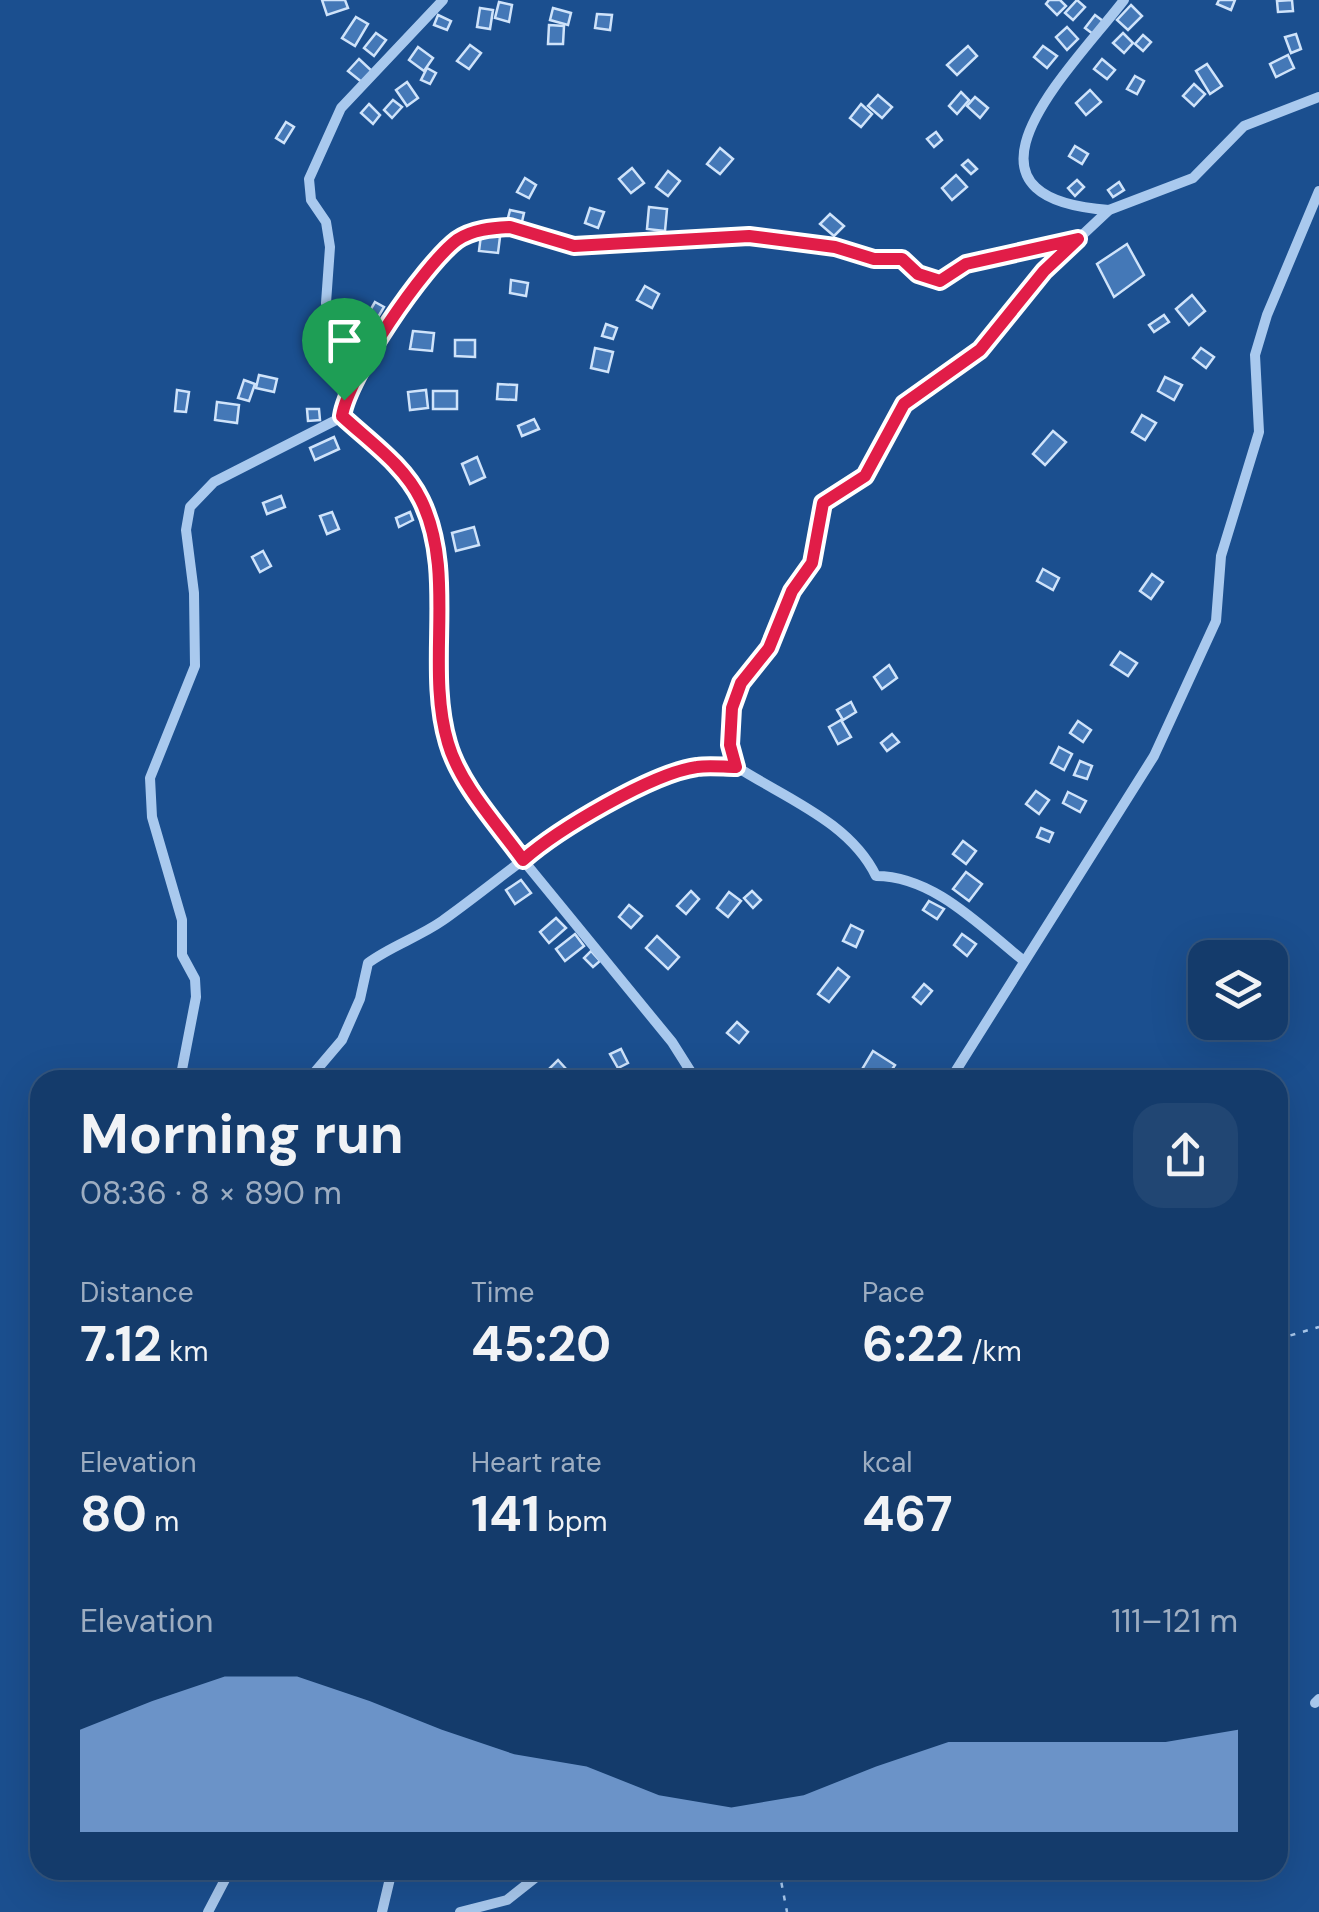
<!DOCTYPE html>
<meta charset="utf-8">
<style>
body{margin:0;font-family:"DM Sans",sans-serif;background:#214673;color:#f1f3f6;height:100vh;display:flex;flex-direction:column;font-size:38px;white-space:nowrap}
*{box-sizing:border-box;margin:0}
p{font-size:32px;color:#9dadc1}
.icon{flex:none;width:55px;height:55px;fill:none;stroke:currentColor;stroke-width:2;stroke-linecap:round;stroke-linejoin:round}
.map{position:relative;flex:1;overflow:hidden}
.drawer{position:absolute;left:30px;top:1070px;width:1258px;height:810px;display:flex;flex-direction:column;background:#143b6b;border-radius:30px;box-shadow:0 10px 40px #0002,0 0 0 2px #33557e}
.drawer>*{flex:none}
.buttons{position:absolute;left:1188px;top:940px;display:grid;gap:20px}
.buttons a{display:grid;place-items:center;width:100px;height:100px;border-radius:20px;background:#143b6b;box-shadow:0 10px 40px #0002,0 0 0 2px #33557e;font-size:50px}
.pin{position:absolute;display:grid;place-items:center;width:85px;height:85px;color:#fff;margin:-102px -42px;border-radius:50% 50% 50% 0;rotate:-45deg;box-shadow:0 0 10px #0007}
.pin .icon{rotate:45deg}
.round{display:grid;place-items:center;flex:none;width:105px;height:105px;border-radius:30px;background:#214673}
.head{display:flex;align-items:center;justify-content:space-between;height:170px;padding:0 50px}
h1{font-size:55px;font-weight:700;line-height:75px}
.figures{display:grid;grid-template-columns:repeat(3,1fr);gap:15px;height:170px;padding:10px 50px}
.figures div{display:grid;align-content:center}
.figures b{font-size:50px;font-weight:700}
.figures small{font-size:28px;font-weight:400}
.figures p{font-size:28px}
.chart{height:280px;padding:20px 50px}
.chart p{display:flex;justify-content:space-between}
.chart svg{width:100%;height:180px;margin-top:10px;fill:#90b9f0;opacity:.7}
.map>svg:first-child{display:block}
.building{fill:#4478b7;stroke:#cfe3fa;stroke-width:2.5}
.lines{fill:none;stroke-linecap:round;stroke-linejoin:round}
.path{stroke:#a9c9ee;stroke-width:2.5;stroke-dasharray:5 8;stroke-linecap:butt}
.minor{stroke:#a9c9ee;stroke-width:10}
.route-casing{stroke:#fff;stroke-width:20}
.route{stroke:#e11d48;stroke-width:12}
</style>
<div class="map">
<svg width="1319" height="1912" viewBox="0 0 1319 1912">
<rect width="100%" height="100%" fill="#1b4f8f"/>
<g class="building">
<path d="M322 0H345L348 8 327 15Z"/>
<path d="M1049 0H1060L1066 6 1057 15 1046 4Z"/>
<path d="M1077 0 1085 7 1073 20 1065 13Z"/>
<path d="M1219 0H1235L1231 10 1217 4Z"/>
<path d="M1292 0 1293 11 1278 12 1277 1Z"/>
<path d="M499 2 512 5 509 22 495 18Z"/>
<path d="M1131 5 1142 16 1128 30 1117 20Z"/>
<path d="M480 8 493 10 490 29 477 27Z"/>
<path d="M553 8 571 13 568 25 550 20Z"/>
<path d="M597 14 612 15 610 30 595 28Z"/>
<path d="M438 15 451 21 447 30 434 25Z"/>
<path d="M1095 15 1103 21 1093 34 1085 28Z"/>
<path d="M356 17 368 24 355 46 342 38Z"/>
<path d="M549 25 564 26 563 44H548Z"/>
<path d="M1067 27 1078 39 1067 50 1056 37Z"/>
<path d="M376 33 386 40 374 56 364 48Z"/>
<path d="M1123 33 1133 43 1124 53 1113 43Z"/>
<path d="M1296 34 1301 49 1291 53 1285 37Z"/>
<path d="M1143 35 1151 42 1143 51 1135 44Z"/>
<path d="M470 45 481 53 469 69 457 61Z"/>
<path d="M968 46 977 56 957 75 947 65Z"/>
<path d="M1043 46 1057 56 1047 68 1034 57Z"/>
<path d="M418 47 433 58 424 71 409 60Z"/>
<path d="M1288 55 1294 68 1276 77 1270 64Z"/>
<path d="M359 59 373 72 363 83 348 71Z"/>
<path d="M1102 59 1115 70 1107 79 1094 69Z"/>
<path d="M1207 64 1222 86 1210 94 1196 71Z"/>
<path d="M427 68 436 73 430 84 421 80Z"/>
<path d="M1135 76 1144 81 1137 94 1127 89Z"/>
<path d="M407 82 418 98 407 106 396 90Z"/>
<path d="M1194 84 1205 94 1194 106 1183 96Z"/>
<path d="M1090 90 1101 102 1086 115 1076 103Z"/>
<path d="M961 92 969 100 957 114 949 106Z"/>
<path d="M878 95 892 107 882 118 868 106Z"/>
<path d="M975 97 988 108 980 118 967 106Z"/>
<path d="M393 100 402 107 392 118 384 110Z"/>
<path d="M369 104 380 115 373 124 361 113Z"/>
<path d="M861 104 872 114 861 127 850 118Z"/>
<path d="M286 122 294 127 284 143 276 138Z"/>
<path d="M936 132 942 140 934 147 927 139Z"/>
<path d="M1075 146 1088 154 1082 164 1069 156Z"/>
<path d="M720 148 733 159 720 174 707 164Z"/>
<path d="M968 160 977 169 971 174 962 165Z"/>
<path d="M632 168 644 183 631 193 619 179Z"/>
<path d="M668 171 680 181 668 196 656 187Z"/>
<path d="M956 175 967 187 952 200 942 188Z"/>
<path d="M525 178 536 185 529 198 517 192Z"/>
<path d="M1077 180 1084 187 1075 196 1068 188Z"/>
<path d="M1119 182 1124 190 1113 197 1108 190Z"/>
<path d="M649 207 667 209 665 231 647 229Z"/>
<path d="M590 208 604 212 598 228 585 223Z"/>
<path d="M510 210 524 213 521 226 507 222Z"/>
<path d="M830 214 844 226 834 236 820 224Z"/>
<path d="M481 235 500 237 498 253 479 251Z"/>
<path d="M1127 244 1144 275 1114 297 1097 264Z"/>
<path d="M511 280 528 283 526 296 510 293Z"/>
<path d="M645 286 659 294 652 308 637 300Z"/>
<path d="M1192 295 1205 311 1189 325 1176 309Z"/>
<path d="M375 302 384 307 374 324 365 319Z"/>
<path d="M1164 315 1169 322 1154 332 1149 325Z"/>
<path d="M606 324 617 328 613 339 602 336Z"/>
<path d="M413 331 434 333 432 351 410 349Z"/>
<path d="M455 340H475V357L455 356Z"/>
<path d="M595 348 613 352 608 372 591 368Z"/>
<path d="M1201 348 1214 357 1206 368 1193 358Z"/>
<path d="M259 375 277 379 274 392 256 388Z"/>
<path d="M1165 377 1182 385 1174 400 1158 391Z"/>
<path d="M244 380 255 384 249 401 238 398Z"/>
<path d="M498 384 517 385 516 400 497 399Z"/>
<path d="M177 390 189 392 186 412 175 411Z"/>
<path d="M426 390 428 408 410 410 408 392Z"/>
<rect x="433" y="391" width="24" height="18"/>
<path d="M217 402 239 405 237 423 215 420Z"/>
<path d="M307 409H319L320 420 308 421Z"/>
<path d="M1142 415 1156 423 1145 440 1132 432Z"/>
<path d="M534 419 539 429 522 436 518 426Z"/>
<path d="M1053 431 1066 442 1045 465 1033 454Z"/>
<path d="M334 437 339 449 315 460 310 448Z"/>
<path d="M477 457 485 477 470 484 462 464Z"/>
<path d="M281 496 285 507 267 514 263 503Z"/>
<path d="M332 512 339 529 327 534 320 516Z"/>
<path d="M410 512 413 520 399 527 396 518Z"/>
<path d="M474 527 479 545 456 551 452 533Z"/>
<path d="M263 551 271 566 260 572 252 557Z"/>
<path d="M1043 569 1059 578 1053 590 1037 581Z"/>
<path d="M1152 574 1163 582 1151 599 1140 591Z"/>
<path d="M1120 652 1137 663 1128 676 1111 665Z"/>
<path d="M889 665 897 678 882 689 874 677Z"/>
<path d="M851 702 856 712 843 720 837 710Z"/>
<path d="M841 720 851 737 838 744 829 727Z"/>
<path d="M1078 721 1091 730 1083 742 1070 733Z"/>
<path d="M892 734 899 742 887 751 881 743Z"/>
<path d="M1059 747 1072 754 1064 770 1051 763Z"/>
<path d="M1080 761 1092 766 1087 779 1074 775Z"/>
<path d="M1036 791 1049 800 1039 814 1026 804Z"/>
<path d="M1068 792 1086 801 1080 812 1063 803Z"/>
<path d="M1041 828 1053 833 1049 842 1037 837Z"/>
<path d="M963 841 976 851 966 864 953 854Z"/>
<path d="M966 872 982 884 969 901 953 889Z"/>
<path d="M521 880 531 893 515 904 506 890Z"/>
<path d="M691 891 699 899 686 914 677 906Z"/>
<path d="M752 891 761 900 753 908 744 898Z"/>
<path d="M729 892 741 901 728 917 717 908Z"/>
<path d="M929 901 944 909 937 919 923 910Z"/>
<path d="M629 905 642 916 631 928 619 917Z"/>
<path d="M556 918 566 928 549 943 540 932Z"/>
<path d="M851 925 863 931 856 947 843 941Z"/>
<path d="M575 934 584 946 565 961 556 949Z"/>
<path d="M962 934 976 944 967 956 954 945Z"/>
<path d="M657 936 679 957 668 969 646 948Z"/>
<path d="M591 951 600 961 593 967 584 958Z"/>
<path d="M838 968 849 977 829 1002 818 994Z"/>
<path d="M924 984 932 991 921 1004 913 997Z"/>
<path d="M737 1022 748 1032 739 1043 727 1033Z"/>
<path d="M621 1049 628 1063 618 1068 610 1054Z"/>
<path d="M873 1051 895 1065 885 1080H875L861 1071Z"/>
<path d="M558 1060 567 1070 559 1079 549 1069Z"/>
</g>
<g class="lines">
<g class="path">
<path d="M356 379 411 292 457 240 482 229 510 227 574 246 597 247 676 237 725 240 749 236 835 247 874 259H902L917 274 940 281 966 264 1052 244"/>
<path d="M1278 1339 1319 1327"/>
<path d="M768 1870 776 1881"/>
<path d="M779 1870 787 1912"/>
</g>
<g class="minor">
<path d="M1109 210C935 198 1072 68 1124 0"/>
<path d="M342 417 400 469 422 502 440 591 436 648 440 714 449 749 523 860 672 1042 696 1080"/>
<path d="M342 417 344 400 326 303 330 247 326 222 311 200 309 179 341 108 443 0"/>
<path d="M737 767C785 798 850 822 876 876 934 876 981 927 1024 961"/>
<path d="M180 1080 196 997 195 979 182 955V920L152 817 150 778 195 666 194 593 186 530 190 507 214 482 342 417"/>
<path d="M308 1080 342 1040 360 999 368 963C391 946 419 937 442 921 531 858 621 766 737 767L730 745 733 708 741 683 769 648 792 591 812 563 823 503 865 476 904 404 980 350 1044 271 1109 210 1193 178 1244 126 1319 97"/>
<path d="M950 1080 1154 756 1216 621 1221 556 1259 432 1255 355 1267 315 1319 191"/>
<path d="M1315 1703 1319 1699"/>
<path d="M208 1912 230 1870"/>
<path d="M382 1912 392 1870"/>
<path d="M460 1912 507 1900 545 1870"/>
</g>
</g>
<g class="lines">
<g class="route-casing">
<path id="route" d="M510 227 574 246 749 236 835 247 874 259H902L918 274 940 281 966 264 1078 239 1044 271 980 350 904 404 865 476 823 503 812 563 792 591 769 648 741 683 732 708 730 745 736 767C724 767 709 765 697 767 652 773 557 830 523 860 498 825 460 785 448 743 425 666 457 573 421 500 404 465 370 442 342 416 348 376 424 265 457 240 473 229 493 228 510 227Z"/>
</g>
<use href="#route" class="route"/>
</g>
</svg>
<div class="buttons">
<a><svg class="icon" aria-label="layers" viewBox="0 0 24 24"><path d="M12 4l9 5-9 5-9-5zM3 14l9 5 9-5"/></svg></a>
</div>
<div class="pin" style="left:344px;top:400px;background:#1e9e55"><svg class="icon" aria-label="arrive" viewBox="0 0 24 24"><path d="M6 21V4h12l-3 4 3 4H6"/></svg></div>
<section class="drawer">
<div class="head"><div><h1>Morning run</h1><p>08:36 · 8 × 890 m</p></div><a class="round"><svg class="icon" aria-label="share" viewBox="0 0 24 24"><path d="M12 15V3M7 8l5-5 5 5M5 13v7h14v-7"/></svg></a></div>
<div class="figures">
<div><p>Distance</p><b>7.12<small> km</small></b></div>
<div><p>Time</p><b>45:20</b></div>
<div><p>Pace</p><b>6:22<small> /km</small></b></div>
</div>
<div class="figures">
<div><p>Elevation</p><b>80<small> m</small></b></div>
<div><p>Heart rate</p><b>141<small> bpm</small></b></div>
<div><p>kcal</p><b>467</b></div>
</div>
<div class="chart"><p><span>Elevation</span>111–121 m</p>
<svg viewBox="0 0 160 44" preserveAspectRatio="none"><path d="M0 44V19L10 12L20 6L30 6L40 12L50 19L60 25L70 28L80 35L90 38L100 35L110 28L120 22L130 22L140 22L150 22L160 19V44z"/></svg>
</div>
</section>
</div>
